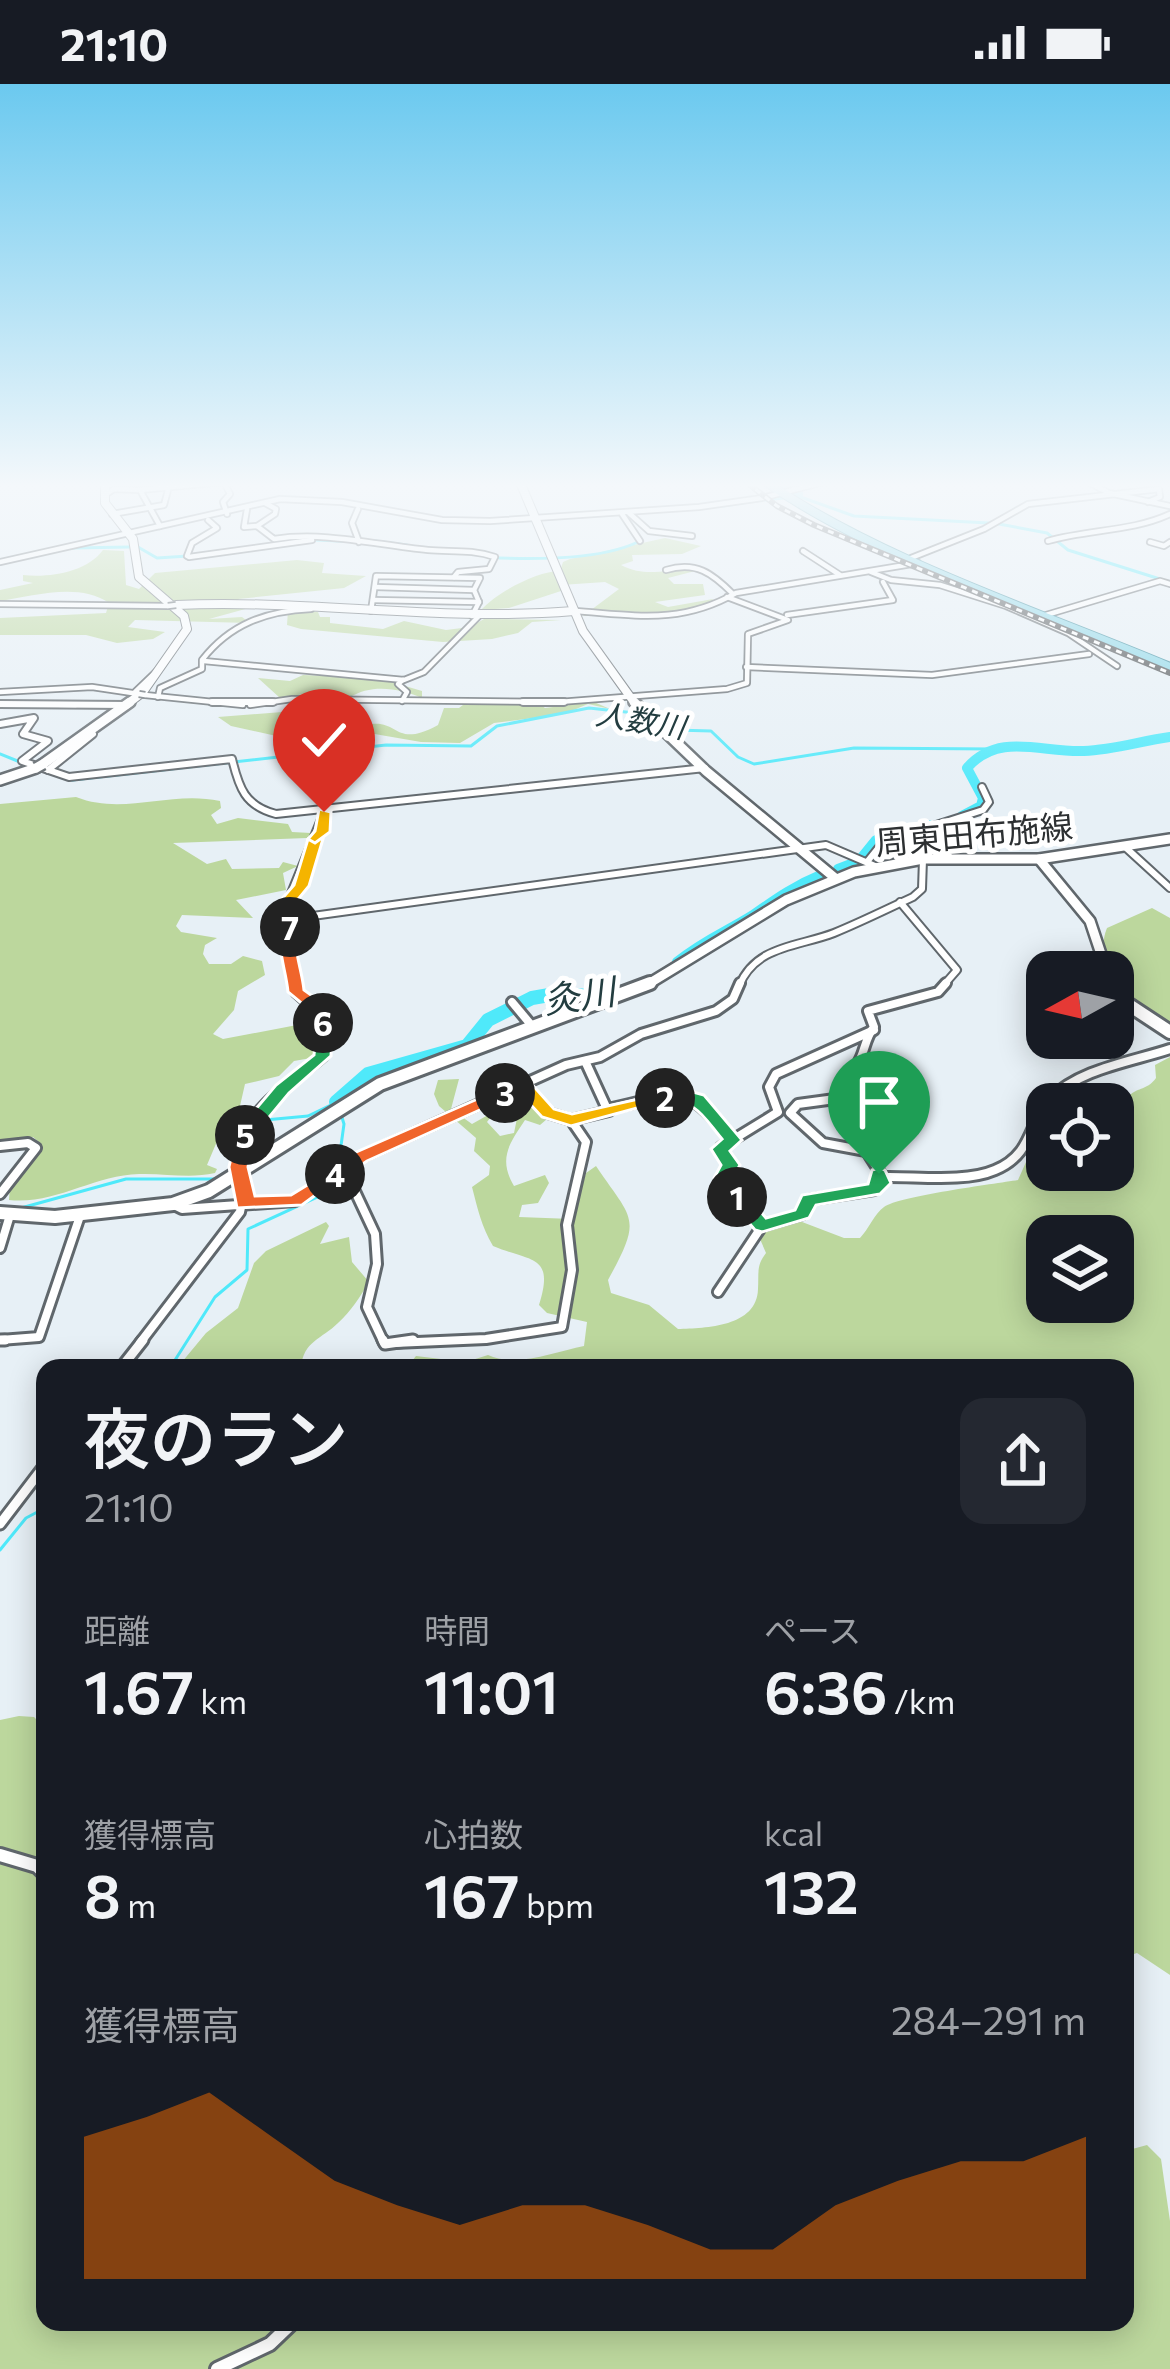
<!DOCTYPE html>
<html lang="ja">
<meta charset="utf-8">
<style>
body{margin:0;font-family:Commissioner,"Noto Sans JP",sans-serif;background:#242831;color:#f1f3f6;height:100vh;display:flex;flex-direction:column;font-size:45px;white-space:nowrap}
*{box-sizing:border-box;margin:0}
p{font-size:39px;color:#9ea1a6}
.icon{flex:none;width:66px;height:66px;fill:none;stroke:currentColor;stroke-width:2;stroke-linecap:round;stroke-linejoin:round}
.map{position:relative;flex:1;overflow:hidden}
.sheet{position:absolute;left:36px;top:1275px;width:1098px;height:972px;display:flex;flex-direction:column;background:#171b24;border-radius:24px;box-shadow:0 6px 30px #0003}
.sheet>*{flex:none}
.needle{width:78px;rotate:262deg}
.fabs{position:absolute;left:1026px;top:867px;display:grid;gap:24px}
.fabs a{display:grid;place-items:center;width:108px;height:108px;border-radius:24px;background:#171b24;box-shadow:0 6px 30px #0003;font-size:60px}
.pin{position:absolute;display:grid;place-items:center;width:102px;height:102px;color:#fff;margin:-123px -51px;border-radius:50% 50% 50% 0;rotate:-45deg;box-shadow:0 0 12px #0007}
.pin .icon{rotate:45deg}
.km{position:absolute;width:60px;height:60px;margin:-30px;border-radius:50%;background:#222;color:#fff;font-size:33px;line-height:60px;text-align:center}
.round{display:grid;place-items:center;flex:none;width:126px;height:126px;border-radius:24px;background:#242831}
.summary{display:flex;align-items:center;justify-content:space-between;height:204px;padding:0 48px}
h1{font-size:66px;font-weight:600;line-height:90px}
.stats{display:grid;grid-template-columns:repeat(3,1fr);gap:18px;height:204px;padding:12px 48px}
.stats div{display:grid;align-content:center}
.stats b{font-size:60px;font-weight:600}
.stats small{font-size:33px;font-weight:400}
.stats p{font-size:33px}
.chart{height:336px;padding:24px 48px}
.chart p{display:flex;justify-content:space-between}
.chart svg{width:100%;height:216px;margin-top:12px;fill:#b45309;opacity:.7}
.status{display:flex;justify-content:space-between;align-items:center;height:84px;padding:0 60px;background:#171b24;direction:ltr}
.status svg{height:33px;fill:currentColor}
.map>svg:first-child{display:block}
.green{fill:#bcd79d;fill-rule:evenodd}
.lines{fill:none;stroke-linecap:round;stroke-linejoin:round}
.stream{stroke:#4fe9fa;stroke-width:3}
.river-far2{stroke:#4fe9fa;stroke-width:8}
.river-far1{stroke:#4fe9fa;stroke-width:10}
.river{stroke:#4fe9fa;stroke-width:14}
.street-far4-casing{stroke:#60676c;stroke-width:8}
.street-far3-casing{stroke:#60676c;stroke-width:10}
.street-far2-casing{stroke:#60676c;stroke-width:14}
.street-far1-casing{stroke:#60676c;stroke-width:15}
.street-casing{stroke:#60676c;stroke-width:18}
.secondary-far2-casing{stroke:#60676c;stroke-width:10}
.secondary-far1-casing{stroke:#60676c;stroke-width:14}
.secondary-casing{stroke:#60676c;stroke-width:18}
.primary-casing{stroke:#358a9d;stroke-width:10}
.street-far4{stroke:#fff;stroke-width:4.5}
.street-far3{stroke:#fff;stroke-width:6}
.street-far2{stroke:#fff;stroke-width:8}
.street-far1{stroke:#fff;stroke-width:9}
.street{stroke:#fff;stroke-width:12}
.secondary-far2{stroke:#fff;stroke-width:8}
.secondary-far1{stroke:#fff;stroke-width:9}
.secondary{stroke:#fff;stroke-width:12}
.primary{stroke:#88d6e7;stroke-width:8}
.rail-casing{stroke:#484c4f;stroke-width:6}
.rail{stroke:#fff;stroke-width:3;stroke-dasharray:6;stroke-linecap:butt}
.street-bridge-casing{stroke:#60676c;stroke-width:8;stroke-linecap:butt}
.secondary-bridge-casing{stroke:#60676c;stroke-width:14;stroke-linecap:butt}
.street-bridge{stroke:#fff;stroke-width:4.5}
.secondary-bridge{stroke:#fff;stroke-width:9}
.split-1{fill:#22a559;stroke:#fff;stroke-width:3}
.split-2{fill:#22a559;stroke:#fff;stroke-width:3}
.split-3{fill:#f5b400;stroke:#fff;stroke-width:3}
.split-4{fill:#f0652b;stroke:#fff;stroke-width:3}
.split-5{fill:#f0652b;stroke:#fff;stroke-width:3}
.split-6{fill:#22a559;stroke:#fff;stroke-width:3}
.split-7{fill:#f0652b;stroke:#fff;stroke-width:3}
.split-8{fill:#f5b400;stroke:#fff;stroke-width:3}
.split-9{fill:#f5b400;stroke:#fff;stroke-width:3}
.labels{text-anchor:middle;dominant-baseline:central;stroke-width:10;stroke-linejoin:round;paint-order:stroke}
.far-water-label{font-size:30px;font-style:italic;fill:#233d40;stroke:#fff}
.street-label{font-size:33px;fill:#2d3032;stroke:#fff}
.water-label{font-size:36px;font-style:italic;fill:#233d40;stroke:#fff}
</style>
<div class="status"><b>21:10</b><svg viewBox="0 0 49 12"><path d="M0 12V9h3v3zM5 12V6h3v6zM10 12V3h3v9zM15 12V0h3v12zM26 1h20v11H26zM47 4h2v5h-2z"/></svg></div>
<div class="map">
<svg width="1170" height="2285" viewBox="0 0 1170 2285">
<rect width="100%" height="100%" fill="#e7f0f6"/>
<g class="green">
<path d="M665 454 701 462 682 470 632 471 633 477 621 481C651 496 669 482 699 486L668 494 674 500H703L705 511 655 518 668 523 713 515 709 521C667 530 627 532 583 532L619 505 605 498 561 501V507L509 524 481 526C496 509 537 487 560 487L563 478 570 475Z"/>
<path d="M103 466 124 467 126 501 139 505 155 489 297 476 324 479 322 489 366 492 344 504 238 515 249 524 209 535 242 533 250 539 135 536 128 543 165 548 153 555 117 559 86 551H0V534L106 529 109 519C79 498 33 512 0 517V506L33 499 23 497V491C50 494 87 488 103 466Z"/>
<path d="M288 526 318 528 320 533H330V539L383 545 404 537 446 546 470 543 484 535 561 536 532 538 518 549 492 555 443 558 301 545 287 541Z"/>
<path d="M303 591 378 594 422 607V614C400 605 372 599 349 614L323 607 280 614 258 594 290 597Z"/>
<path d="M467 618 538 619 545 624 594 618 610 625 588 620 564 630 494 639 460 659 421 658 363 648 281 653 231 642 218 633 295 627 305 630 302 639C325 643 351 642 372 640 399 637 396 664 438 641L444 624H459Z"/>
<path d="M76 713C124 732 170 706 220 717L221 724 211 731 217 740 238 734 288 740 292 748 311 749 307 754 173 759 207 780 226 775 232 785 279 784 283 778 298 782 283 789 286 806 236 816 253 834 182 831 176 842 181 848 217 854 205 861 203 870 209 880H231L243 872 262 877 265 891 238 907 234 926 213 950 223 955 297 941 307 949 304 960 316 969 311 974 294 977 279 992 245 1000 237 1035 218 1055 207 1081 217 1085 215 1089C189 1095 165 1089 139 1090 94 1091 55 1121 9 1116L10 1102 37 1073 40 1059 33 1053 0 1059V720Z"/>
<path d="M1152 824 1170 834V938H1163C1135 920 1091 882 1107 844Z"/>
<path d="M1170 973V1891L1137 1869 1125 1873V1284H421L412 1277 416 1272 466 1278 488 1271C515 1284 555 1268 584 1262L587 1238 547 1229 539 1221C555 1170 531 1178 493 1162 481 1141 478 1126 472 1103L489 1091 490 1082 474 1067 476 1054 439 1022 434 1010 438 996 459 995 451 1025 472 1040 488 1031 485 1024 493 1020 496 1026 487 1038 500 1052 514 1049 521 1015 529 1013 547 1035 540 1041 525 1036C509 1060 498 1075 514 1102L545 1091 549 1099 538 1119 522 1121 519 1133 572 1135 586 1089 596 1082C633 1137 643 1132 608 1196L611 1209 649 1221 678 1245C706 1244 757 1243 758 1205 759 1189 756 1182 766 1169L760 1155 769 1144 789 1133 844 1154H860C868 1146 875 1129 884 1123 899 1112 994 1100 1018 1096L1026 1078 1047 1065V1086H1113C1113 1061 1106 1026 1131 1010 1141 1003 1148 1005 1156 994L1155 981ZM1047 1152H1113V1218H1047Z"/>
<path d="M326 1138 329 1142 320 1160 349 1153 352 1178 369 1198C360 1213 351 1227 338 1239 322 1255 303 1257 301 1284H177L206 1249 238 1224 254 1179 266 1167Z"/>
<path d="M19 1632 34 1633 45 1644V2238H1125V2067L1147 2061 1161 2075 1170 2137V2285H0V1636Z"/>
</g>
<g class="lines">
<g class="stream">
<path d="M795 411 854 432 989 439"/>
<path d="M765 416 783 414"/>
<path d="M723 422 743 419"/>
<path d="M999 440 1047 449 1068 466 1163 496"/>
<path d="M316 456 360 458"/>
<path d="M375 457 407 461"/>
<path d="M138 463 157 474 188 472"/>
<path d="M73 464 129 463"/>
<path d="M499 474C542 475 599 476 638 458"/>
<path d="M653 631 675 646 711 647 738 673 754 680 854 664 995 665"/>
<path d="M0 670 20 678"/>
<path d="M39 685 63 694"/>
<path d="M72 696 386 661 471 662 497 642 589 624 644 630"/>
<path d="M242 1068 265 1036 308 1032 337 1018"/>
<path d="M21 1124 126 1095H216"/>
<path d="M170 1284 215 1213 247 1186 248 1145 335 1105 344 1040 340 1027"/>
<path d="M0 1466 26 1434 45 1424"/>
</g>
<path class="river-far2" d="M783 398 799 410"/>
<g class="river-far1">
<path d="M962 732 981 722 983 714 967 684C999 647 1042 669 1084 667 1113 666 1141 657 1170 653"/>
<path d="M838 785 859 777 876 756 929 741"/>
<path d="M677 878C704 856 726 848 753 831 776 815 794 802 821 791"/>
</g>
<path class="river" d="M336 1018 368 990 467 962 488 936 532 914 555 910 609 913"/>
<g class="street-far4-casing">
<g id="street-far4">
<path d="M224 398 230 410 223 418 227 430"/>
<path d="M1088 398 1109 409 1170 422"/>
<path d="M140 406 224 398"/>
<path d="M105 411 114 405 140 406 160 442"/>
<path d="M265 419 276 425 275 430 257 442 274 455C325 447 376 461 428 466 451 468 472 465 495 473L489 485 458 488 454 493"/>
<path d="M247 425 244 443 257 442"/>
<path d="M358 425 352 439 359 458"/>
<path d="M629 429 649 447 692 452"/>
<path d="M112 430 164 421 168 406"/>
<path d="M622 430 640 457"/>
<path d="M1048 457C1089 445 1131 448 1170 430"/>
<path d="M1150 458 1164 462 1170 458"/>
<path d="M803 467 840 491"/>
<path d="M187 472 192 459 217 444 208 436"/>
<path d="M189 473 312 456"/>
<path d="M911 474 984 445 1028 420 1159 405 1160 413 1148 418"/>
<path d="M0 478 280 415 342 418 442 436 490 437 699 423 762 414 824 398"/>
<path d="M666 486C696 477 712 489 733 510"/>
<path d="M871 488 891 496 940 501 1006 522 1068 549 1117 582"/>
<path d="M375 503 474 506"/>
<path d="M373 516 479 518"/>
<path d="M0 520 168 522"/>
<path d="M371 527 376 492 480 494 474 506 479 518 472 532"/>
<path d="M574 527C635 531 680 541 736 509L918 479"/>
<path d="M787 531 893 516 883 498"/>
<path d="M1046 531 1160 497 1170 500"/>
<path d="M204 577 404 596 424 588 479 532"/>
<path d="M746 583 932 591 1089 570"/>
<path d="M0 608 92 603 139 610"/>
<path d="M135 608 158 586"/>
<path d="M145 611 243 621"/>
<path d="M158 613 160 604 202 585V576C230 540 266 527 311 525"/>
<path d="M402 617 407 608 398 600 403 596"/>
<path d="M0 620 76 621"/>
<path d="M250 621 292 615 559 618 727 605 747 599 748 550 788 536 727 513"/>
</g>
</g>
<g class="street-far3-casing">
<g id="street-far3">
<path d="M212 618H273"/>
<path d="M523 618H564"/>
<path d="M0 620 127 621"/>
<path d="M0 640 34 634 23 650 48 657 22 677 69 693 232 675C239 704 245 722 276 730L705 684"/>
<path d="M48 686 93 650 89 649"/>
<path d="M1124 762 1170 804"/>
<path d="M867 778 883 758 983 726 989 718 982 703"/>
<path d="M900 818 957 886 943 902"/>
<path d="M291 835 826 761 875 782"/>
<path d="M295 902 293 876 285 858 291 835 287 819 324 728"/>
<path d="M739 902C756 861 798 863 834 849 861 838 887 825 913 813L922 805 923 775"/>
</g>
</g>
<g class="street-far2-casing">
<g id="street-far2">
<path d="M946 899 938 908 868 927 874 943C864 955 865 971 856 982 844 997 839 998 835 1018L883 1093C916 1092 965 1099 995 1086 1034 1070 1028 1037 1050 1015 1079 985 1131 978 1170 965"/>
<path d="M512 918 532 942"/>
<path d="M585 977 607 1025C682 1010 680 994 732 1056"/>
<path d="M835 1015 798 1020 790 1029 823 1059 866 1067"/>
<path d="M571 1036 609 1027"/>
<path d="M0 1062 28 1059 36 1064 0 1110"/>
<path d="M344 1084 375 1150 377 1180 367 1223 384 1259"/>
<path d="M174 1121 182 1125 295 1117 361 1073 566 981 600 973 641 950 716 927 733 915 740 899"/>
<path d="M762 1142 724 1094 730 1081 721 1063 778 1028 769 1003 776 990 874 946"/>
<path d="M0 1164 10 1131"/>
<path d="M718 1208 762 1142 803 1130 809 1116 874 1106 883 1093"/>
<path d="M0 1256 39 1253 80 1132"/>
<path d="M140 1259 240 1128C247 1105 236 1085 240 1062 248 1024 296 996 323 972V932L296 908 295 899"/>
<path d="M394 1259 486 1255 562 1243 572 1186 567 1141 586 1058 571 1036 548 1029 524 1002"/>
</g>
</g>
<g class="street-far1-casing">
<g id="street-far1">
<path d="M0 1256H5"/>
<path d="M383 1256 385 1260 413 1256"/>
<path d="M121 1284 143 1256"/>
<path d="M0 1440 45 1381"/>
</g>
</g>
<g class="street-casing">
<g id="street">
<path d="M0 1771 37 1782 45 1790"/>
<path d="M217 2285 270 2260 293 2238"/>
</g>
</g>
<g class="secondary-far2-casing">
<g id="secondary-far2">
<path d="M105 398V419L133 455 139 493 184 532 187 545 143 608 126 621"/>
<path d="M520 398 583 547 636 621"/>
<path d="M176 521C309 515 440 538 574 527"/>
</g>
</g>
<g class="secondary-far1-casing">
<g id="secondary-far1">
<path d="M634 618 706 687 835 794"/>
<path d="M43 680 130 618"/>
<path d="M0 696 36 684"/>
<path d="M1039 775 1090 837 1107 888"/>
<path d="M645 902 786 816 854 788 923 775H1039L1170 755"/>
</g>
</g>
<g class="secondary-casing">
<g id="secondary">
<path d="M1113 903 1126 919 1170 948"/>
<path d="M0 1129 55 1133 173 1120 209 1107 380 1000 650 899"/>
</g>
</g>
<g class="primary-casing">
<path id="primary" d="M766 398C879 476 1042 529 1170 583"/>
</g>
<use href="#street-far4" class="street-far4"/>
<use href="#street-far3" class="street-far3"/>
<use href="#street-far2" class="street-far2"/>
<use href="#street-far1" class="street-far1"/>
<use href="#street" class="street"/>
<use href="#secondary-far2" class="secondary-far2"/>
<use href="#secondary-far1" class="secondary-far1"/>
<use href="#secondary" class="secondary"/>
<use href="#primary" class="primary"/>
<g class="rail-casing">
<path id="rail" d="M746 398 777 422 814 441 1170 589"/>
</g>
<use href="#rail" class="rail"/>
<g class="street-bridge-casing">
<g id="street-bridge">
<path d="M168 522 176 521"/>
<path d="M139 610 145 611"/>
</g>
</g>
<g class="secondary-bridge-casing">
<path id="secondary-bridge" d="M36 684 43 680"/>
</g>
<use href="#street-bridge" class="street-bridge"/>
<use href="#secondary-bridge" class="secondary-bridge"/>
</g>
<linearGradient id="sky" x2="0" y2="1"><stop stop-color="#6bc9ef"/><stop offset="0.56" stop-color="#f4f8fb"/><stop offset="1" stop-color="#f4f8fb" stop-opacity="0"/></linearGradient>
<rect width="1170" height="717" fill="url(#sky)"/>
<path class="split-1" d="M879 1084 885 1086 891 1099 880 1110 816 1121 809 1134 762 1148 755 1146 727 1113 744 1108 766 1134 795 1126 802 1111 868 1100 872 1086Z"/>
<path class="split-2" d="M682 1005 704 1011 742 1056 730 1067 740 1081 733 1093 747 1113 744 1117H730L714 1094 721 1081 711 1065 722 1055C704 1034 695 1013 665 1020L656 1014Z"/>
<path class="split-3" d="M517 997H529L554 1025 572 1030 665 1009 674 1014 571 1042 542 1033 520 1009 499 1012V1005Z"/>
<path class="split-4" d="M505 1003 511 1005V1012L367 1077 342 1094 325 1090 354 1069Z"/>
<path class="split-5" d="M245 1045 254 1051 248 1083 255 1112 291 1111 335 1084 344 1090 302 1121 237 1124 229 1083 236 1051Z"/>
<path class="split-6" d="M317 935 332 939 331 972 289 1009 251 1055H238V1046L276 1001 314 971Z"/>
<path class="split-7" d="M290 838 297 843C292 863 302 885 304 906L325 921 329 942H317L311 927 288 908C286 886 276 863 282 843Z"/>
<path class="split-8" d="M315 750 323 755 309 802 295 819 297 843 284 846 279 818 294 801 308 755Z"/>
<path class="split-9" d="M319 725 331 728 330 748 315 759 308 755 315 747Z"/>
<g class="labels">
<g class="far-water-label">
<text transform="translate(641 635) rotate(9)">人数川</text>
</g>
<g class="street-label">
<text transform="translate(974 749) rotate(-5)">周東田布施線</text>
</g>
<g class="water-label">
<text transform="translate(579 910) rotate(-8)">灸川</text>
</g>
</g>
</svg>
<div class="fabs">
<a><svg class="needle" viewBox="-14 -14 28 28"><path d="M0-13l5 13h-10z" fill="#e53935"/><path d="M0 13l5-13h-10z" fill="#9ea1a6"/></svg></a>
<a><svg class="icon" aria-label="locate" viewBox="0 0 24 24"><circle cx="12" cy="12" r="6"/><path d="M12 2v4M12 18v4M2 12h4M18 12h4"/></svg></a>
<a><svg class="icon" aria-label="layers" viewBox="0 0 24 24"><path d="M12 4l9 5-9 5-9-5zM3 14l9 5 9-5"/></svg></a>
</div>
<div class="pin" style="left:879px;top:1090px;background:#1e9e55"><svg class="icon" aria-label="arrive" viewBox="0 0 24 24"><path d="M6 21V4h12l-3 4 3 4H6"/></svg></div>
<div class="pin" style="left:324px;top:728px;background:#d93025"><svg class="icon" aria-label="check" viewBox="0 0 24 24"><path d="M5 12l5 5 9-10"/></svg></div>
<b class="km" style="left:737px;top:1113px">1</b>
<b class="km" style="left:665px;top:1014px">2</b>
<b class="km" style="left:505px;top:1009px">3</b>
<b class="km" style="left:335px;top:1090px">4</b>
<b class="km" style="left:245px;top:1051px">5</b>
<b class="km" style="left:323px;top:939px">6</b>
<b class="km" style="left:290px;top:843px">7</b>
<section class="sheet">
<div class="summary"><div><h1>夜のラン</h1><p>21:10</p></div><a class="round"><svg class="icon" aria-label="share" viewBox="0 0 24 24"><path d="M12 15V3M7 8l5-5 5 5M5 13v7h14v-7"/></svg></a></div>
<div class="stats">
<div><p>距離</p><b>1.67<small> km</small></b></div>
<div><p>時間</p><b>11:01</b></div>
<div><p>ペース</p><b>6:36<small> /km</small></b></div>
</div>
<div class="stats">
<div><p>獲得標高</p><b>8<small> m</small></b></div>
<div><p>心拍数</p><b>167<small> bpm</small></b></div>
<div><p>kcal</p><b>132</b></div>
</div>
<div class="chart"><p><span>獲得標高</span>284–291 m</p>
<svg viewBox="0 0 160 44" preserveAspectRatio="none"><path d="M0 44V15L10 11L20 6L30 15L40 24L50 29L60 33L70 29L80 29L90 33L100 38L110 38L120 29L130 24L140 20L150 20L160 15V44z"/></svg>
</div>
</section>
</div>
